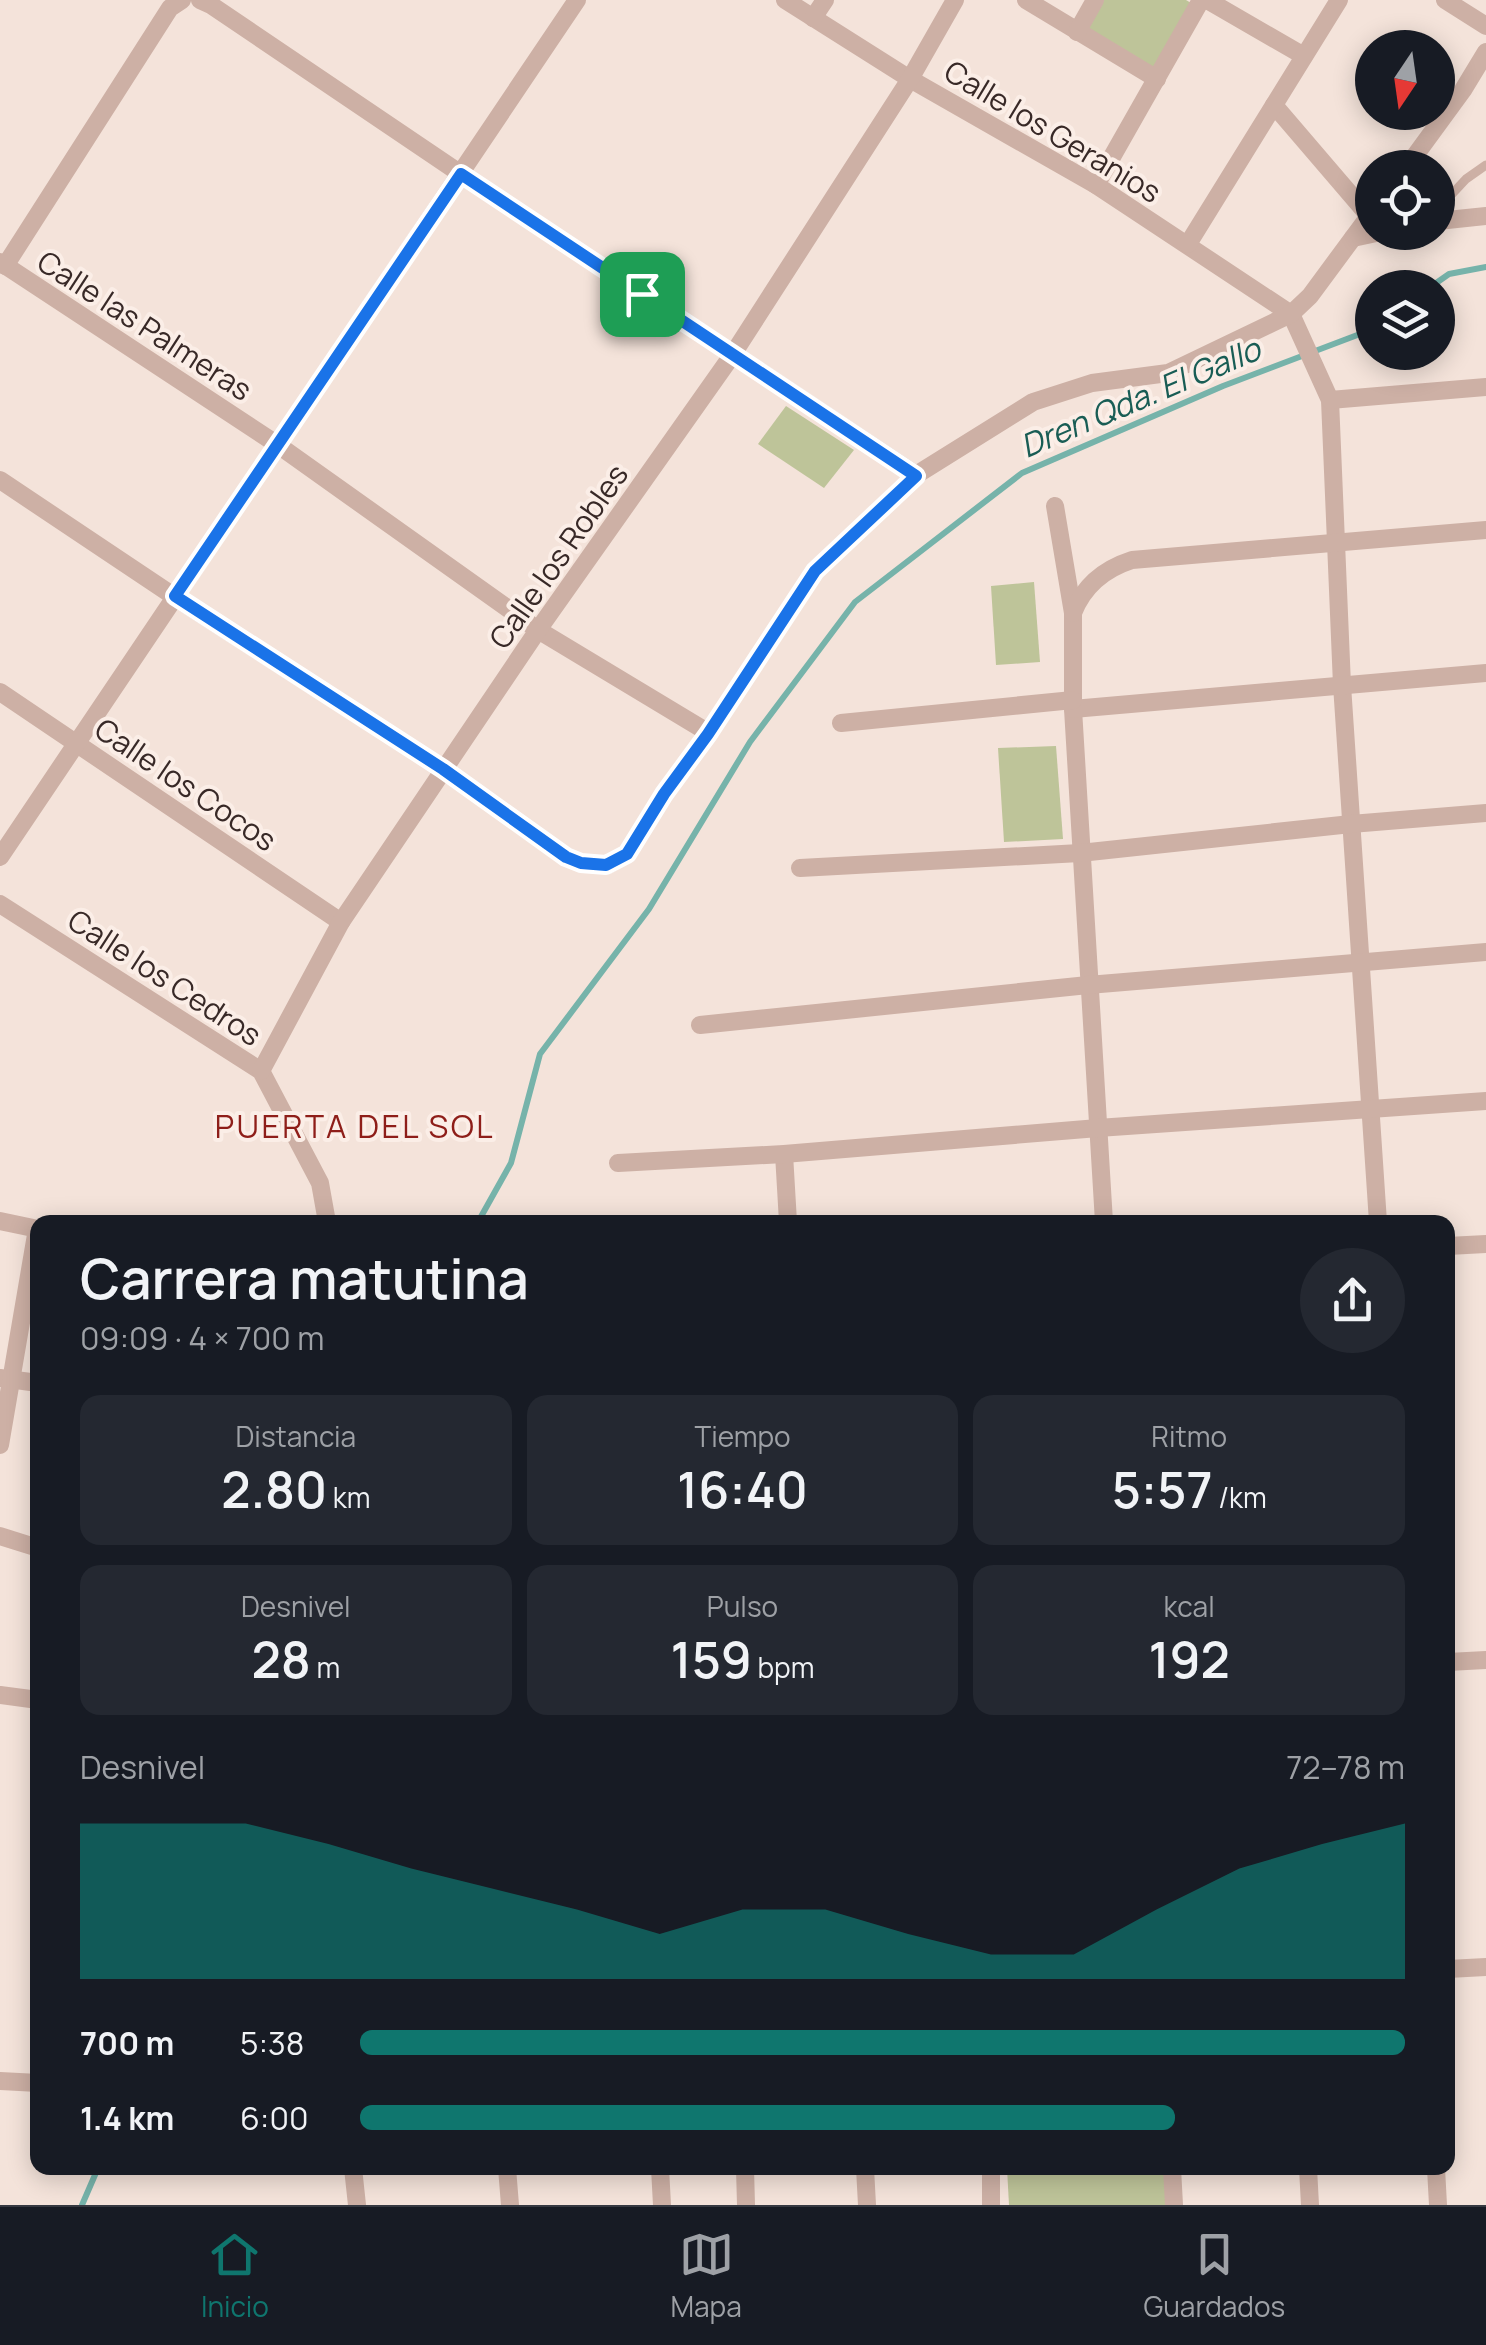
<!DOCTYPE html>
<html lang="es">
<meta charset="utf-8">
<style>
body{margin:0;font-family:Manrope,sans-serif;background:#242831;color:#f1f3f6;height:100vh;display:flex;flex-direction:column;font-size:38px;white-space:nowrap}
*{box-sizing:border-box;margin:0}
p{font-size:32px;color:#9ea1a6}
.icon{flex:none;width:55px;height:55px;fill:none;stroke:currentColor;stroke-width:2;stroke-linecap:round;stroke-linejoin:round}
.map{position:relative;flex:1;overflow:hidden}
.side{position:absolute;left:30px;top:1215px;width:1425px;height:960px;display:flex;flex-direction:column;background:#171b24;border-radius:20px;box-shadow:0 5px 25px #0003}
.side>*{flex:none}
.needle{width:65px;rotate:193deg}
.buttons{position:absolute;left:1355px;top:30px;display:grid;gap:20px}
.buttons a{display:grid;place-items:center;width:100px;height:100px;border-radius:50%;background:#171b24;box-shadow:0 5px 25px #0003;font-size:50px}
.pin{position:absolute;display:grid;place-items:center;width:85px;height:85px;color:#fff;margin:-42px;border-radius:20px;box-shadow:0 5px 15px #0006}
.round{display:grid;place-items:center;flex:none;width:105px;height:105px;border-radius:52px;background:#242831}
.headline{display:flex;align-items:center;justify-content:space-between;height:170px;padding:0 50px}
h1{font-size:55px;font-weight:600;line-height:75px}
.metrics{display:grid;grid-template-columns:repeat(3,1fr);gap:15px;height:170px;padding:10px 50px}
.metrics div{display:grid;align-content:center;border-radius:20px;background:#242831;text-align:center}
.metrics b{font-size:50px;font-weight:600}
.metrics small{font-size:28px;font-weight:400}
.metrics p{font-size:28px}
.chart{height:280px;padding:20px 50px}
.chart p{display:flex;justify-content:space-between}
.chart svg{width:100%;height:180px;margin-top:10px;fill:#0f766e;opacity:.7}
ul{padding:0 50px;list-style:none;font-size:32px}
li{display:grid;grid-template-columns:160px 120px 1fr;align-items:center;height:75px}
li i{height:25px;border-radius:12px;background:#0f766e}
.tabs{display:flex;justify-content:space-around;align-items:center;height:140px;border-top:2px solid #363941;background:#171b24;font-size:28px;color:#9ea1a6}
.tabs a{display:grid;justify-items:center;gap:5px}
.tabs .on{color:#0f766e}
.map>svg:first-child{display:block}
.green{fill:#bec499}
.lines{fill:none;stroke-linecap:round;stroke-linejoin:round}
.stream{stroke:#76b3aa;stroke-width:6}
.service{stroke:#cdb0a5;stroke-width:9}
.minor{stroke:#cdb0a5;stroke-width:18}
.route-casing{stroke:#fff;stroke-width:20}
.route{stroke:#1a73e8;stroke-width:12}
.labels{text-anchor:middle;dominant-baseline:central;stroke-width:8;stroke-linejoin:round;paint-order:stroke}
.street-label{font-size:30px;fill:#382927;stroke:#fbeee7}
.water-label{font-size:32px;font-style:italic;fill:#195d55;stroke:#fbeee7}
.neighbourhood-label{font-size:32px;letter-spacing:2.5px;fill:#8e1e19;stroke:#fbeee7}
</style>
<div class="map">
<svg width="1486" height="2205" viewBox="0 0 1486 2205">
<rect width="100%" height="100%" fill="#f4e3da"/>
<g class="green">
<path d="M1104 0H1186L1191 3 1153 71 1085 31Z"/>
<path d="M786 406 854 450 824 488 758 444Z"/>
<path d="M1034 582 1040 662 996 665 991 586Z"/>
<path d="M1056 746 1063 839 1004 842 998 748Z"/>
<path d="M1007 2168H1166L1168 2205H1009Z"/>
</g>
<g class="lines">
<g class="stream">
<path d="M1429 288 1449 274 1486 267"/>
<path d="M478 1222 511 1163 540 1054 649 909 750 742 855 602 1022 473 1223 386 1360 334 1372 326"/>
<path d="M82 2205 98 2168"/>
</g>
<path class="service" d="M1438 209 1466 179 1486 165"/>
<g class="minor">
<path d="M200 0 211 5 461 174 916 475"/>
<path d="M785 0 910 79 1096 185 1291 314"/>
<path d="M1026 0 1157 79"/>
<path d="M1207 0 1304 56"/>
<path d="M1445 0 1486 26"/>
<path d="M813 18 825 0"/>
<path d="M1077 32 1095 0"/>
<path d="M1274 105 1369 216"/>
<path d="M1406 168 1463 90 1486 52"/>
<path d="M1096 185 1201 0"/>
<path d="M1438 221 1486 216"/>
<path d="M1353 238 1381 232"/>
<path d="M1188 244 1339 0"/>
<path d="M0 262 278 445 538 630 709 733"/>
<path d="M5 266 170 8 182 0"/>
<path d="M1291 314 1330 400 1342 685 1378 1222"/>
<path d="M1330 400 1486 387"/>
<path d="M0 480 175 597 443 769 566 857 581 863 607 865 627 854 664 794 709 733 815 571 916 475 1033 402 1092 383 1168 373 1291 314 1310 296 1372 212"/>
<path d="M1055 506 1073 613V709L1104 1222"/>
<path d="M1073 613C1084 585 1104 569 1132 560L1486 530"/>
<path d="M0 692 341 922"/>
<path d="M1073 709 1486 673"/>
<path d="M841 723 1073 700"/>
<path d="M0 857 577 0"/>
<path d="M800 868 1080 853 1351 824 1486 813"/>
<path d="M0 904 261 1071 320 1183 327 1222"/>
<path d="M700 1025 1088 985 1486 952"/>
<path d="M261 1071 341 922 538 630 733 354 910 79 955 0"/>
<path d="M784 1154 788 1222"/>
<path d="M618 1163 784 1154 1098 1128 1486 1101"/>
<path d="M0 1221 38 1229"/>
<path d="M1448 1246 1486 1244"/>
<path d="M0 1378 38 1383"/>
<path d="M0 1445 37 1229"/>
<path d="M0 1536 38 1548"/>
<path d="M1448 1662 1486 1660"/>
<path d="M0 1695 38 1700"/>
<path d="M1448 1969 1486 1967"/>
<path d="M0 2081 38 2083"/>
<path d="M353 2168 357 2205"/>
<path d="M507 2168 510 2205"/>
<path d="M660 2168 662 2205"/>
<path d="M745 2168 746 2205"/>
<path d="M865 2168 867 2205"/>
<path d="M991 2168V2205"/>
<path d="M1172 2168 1174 2205"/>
<path d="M1308 2168 1310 2205"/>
<path d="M1436 2168 1438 2205"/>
</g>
</g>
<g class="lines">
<g class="route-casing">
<path id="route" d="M461 174 916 476 815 571 708 734 664 794 627 854 606 865 581 863 566 857 443 769 175 596Z"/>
</g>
<use href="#route" class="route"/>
</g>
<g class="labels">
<g class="street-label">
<text transform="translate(1053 131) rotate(31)">Calle los Geranios</text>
<text transform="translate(145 325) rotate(33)">Calle las Palmeras</text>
<text transform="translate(558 556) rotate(-55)">Calle los Robles</text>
<text transform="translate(186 784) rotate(34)">Calle los Cocos</text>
<text transform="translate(165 977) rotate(33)">Calle los Cedros</text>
</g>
<g class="water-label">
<text transform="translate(1140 397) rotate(-23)">Dren Qda. El Gallo</text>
</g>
<g class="neighbourhood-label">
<text x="355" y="1126">PUERTA DEL SOL</text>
</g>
</g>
</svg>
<div class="buttons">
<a><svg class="needle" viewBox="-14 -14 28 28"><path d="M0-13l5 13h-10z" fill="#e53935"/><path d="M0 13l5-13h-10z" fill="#9ea1a6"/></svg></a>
<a><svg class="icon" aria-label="locate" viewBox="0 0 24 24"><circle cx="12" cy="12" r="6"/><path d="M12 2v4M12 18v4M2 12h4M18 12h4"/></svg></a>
<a><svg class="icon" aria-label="layers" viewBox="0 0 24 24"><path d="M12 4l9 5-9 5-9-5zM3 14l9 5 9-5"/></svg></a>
</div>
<div class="pin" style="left:642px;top:294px;background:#1e9e55"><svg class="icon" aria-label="arrive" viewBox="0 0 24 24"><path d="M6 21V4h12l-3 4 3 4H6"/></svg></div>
<section class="side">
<div class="headline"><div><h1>Carrera matutina</h1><p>09:09 · 4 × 700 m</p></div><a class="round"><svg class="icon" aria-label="share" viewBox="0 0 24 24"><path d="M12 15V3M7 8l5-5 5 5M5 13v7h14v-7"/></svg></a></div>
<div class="metrics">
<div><p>Distancia</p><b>2.80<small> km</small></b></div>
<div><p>Tiempo</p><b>16:40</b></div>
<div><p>Ritmo</p><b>5:57<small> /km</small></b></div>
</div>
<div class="metrics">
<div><p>Desnivel</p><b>28<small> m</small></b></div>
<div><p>Pulso</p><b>159<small> bpm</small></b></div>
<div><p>kcal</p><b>192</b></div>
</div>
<div class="chart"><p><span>Desnivel</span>72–78 m</p>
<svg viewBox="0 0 160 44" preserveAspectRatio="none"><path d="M0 44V6L10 6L20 6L30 11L40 17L50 22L60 27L70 33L80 27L90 27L100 33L110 38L120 38L130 27L140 17L150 11L160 6V44z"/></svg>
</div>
<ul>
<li><b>700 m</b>5:38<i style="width:100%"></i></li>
<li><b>1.4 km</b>6:00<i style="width:78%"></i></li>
</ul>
</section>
</div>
<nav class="tabs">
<a class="on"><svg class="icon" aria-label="home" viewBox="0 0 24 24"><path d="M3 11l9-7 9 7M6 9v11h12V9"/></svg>Inicio</a>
<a><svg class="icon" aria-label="map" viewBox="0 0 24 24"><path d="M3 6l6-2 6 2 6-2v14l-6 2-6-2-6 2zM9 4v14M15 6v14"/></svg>Mapa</a>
<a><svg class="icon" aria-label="saved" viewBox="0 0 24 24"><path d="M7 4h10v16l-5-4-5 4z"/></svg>Guardados</a>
</nav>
